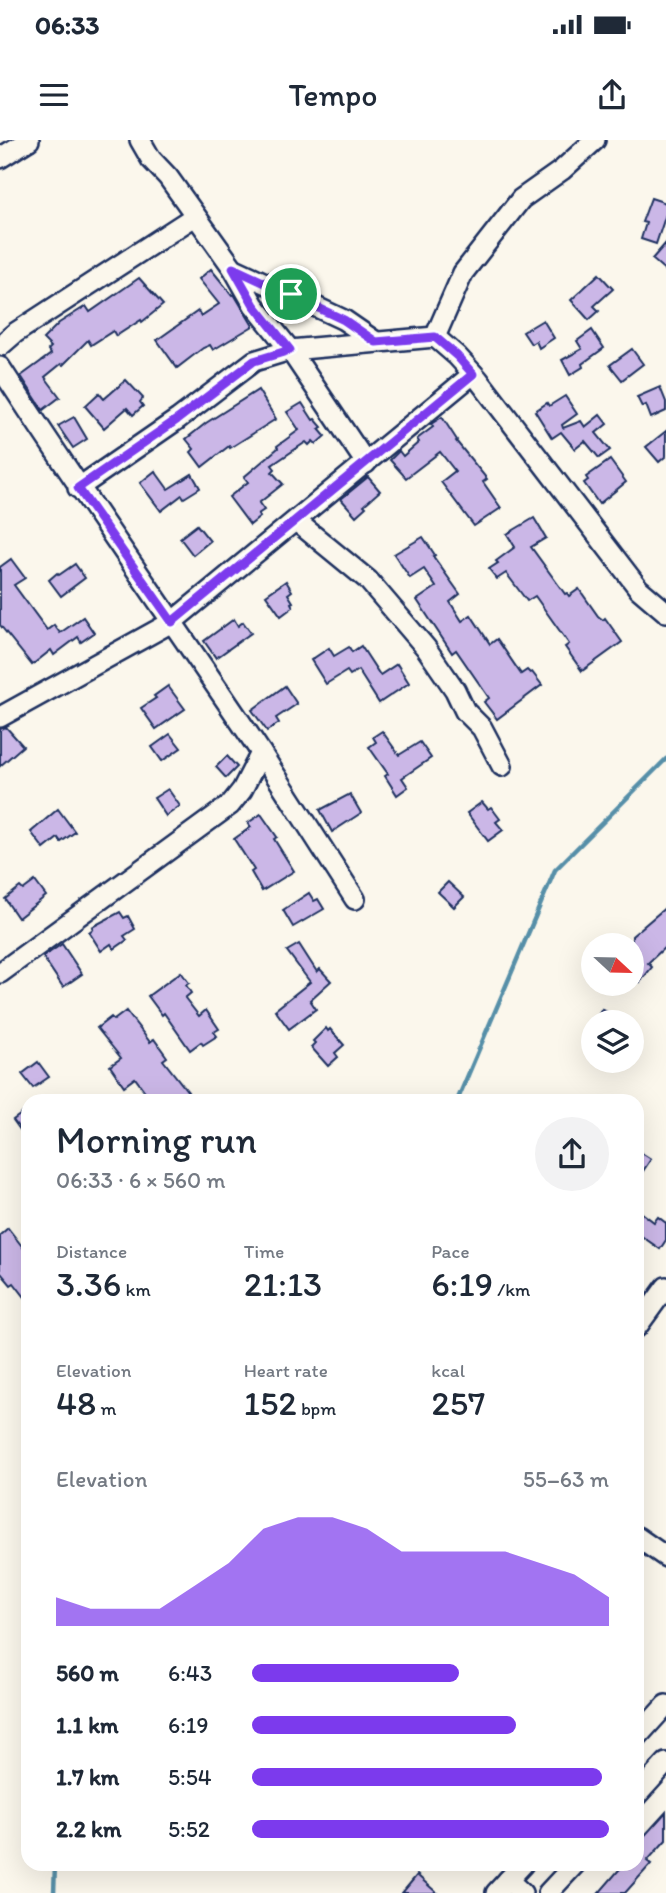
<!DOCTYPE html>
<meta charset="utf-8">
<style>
body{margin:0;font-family:Itim,sans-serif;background:#f2f2f3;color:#1f2937;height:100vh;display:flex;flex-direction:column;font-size:26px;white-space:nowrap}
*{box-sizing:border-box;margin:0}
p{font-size:23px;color:#747a83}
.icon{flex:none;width:38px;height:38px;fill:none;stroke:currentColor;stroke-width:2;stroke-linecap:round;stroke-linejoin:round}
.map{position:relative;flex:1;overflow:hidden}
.sheet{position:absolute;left:21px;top:954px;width:623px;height:777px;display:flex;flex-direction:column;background:#fff;border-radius:21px;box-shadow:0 7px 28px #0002}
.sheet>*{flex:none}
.needle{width:46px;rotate:112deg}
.tools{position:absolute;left:581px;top:793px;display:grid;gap:14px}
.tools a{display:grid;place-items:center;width:63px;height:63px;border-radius:50%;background:#fff;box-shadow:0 7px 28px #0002;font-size:35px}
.pin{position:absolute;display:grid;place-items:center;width:60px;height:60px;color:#fff;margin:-30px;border:4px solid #fff;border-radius:50%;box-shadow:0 2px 7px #0007}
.round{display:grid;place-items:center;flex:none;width:74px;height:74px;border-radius:37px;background:#f2f2f3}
.headline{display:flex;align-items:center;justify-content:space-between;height:119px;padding:0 35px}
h1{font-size:38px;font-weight:600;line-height:52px}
.metrics{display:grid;grid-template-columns:repeat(3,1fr);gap:10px;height:119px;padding:7px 35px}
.metrics div{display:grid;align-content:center}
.metrics b{font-size:35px;font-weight:600}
.metrics small{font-size:19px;font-weight:400}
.metrics p{font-size:19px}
.chart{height:196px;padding:14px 35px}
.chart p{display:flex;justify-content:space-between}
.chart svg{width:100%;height:126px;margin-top:7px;fill:#7c3aed;opacity:.7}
ul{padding:0 35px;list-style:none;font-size:23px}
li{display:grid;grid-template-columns:112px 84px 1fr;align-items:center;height:52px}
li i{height:18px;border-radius:9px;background:#7c3aed}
.status{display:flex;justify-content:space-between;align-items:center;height:49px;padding:0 35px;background:#fff;direction:ltr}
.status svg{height:19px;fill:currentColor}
header{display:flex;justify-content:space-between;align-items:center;height:91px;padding:0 35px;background:#fff;font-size:32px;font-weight:600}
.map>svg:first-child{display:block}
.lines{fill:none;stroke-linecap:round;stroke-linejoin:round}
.stream{stroke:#568fa8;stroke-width:4.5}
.building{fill:#cbb7e7;stroke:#1b2f5e;stroke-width:2}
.minor-casing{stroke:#1b2f5e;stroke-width:24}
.minor{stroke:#fbf7ec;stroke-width:19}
.route-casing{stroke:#fff;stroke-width:14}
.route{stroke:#7c3aed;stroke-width:9}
</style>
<div class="status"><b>06:33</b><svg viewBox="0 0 49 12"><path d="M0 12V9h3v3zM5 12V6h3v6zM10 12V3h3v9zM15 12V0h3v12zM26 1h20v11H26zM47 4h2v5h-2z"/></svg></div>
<header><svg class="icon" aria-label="menu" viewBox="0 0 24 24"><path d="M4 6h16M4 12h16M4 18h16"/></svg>Tempo<svg class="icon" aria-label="share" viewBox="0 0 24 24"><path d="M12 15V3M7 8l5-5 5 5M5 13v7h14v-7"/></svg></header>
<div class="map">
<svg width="666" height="1753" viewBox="0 0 666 1753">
<rect width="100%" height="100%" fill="#fbf7ec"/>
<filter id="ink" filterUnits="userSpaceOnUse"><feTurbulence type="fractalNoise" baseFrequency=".0143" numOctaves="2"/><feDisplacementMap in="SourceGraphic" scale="14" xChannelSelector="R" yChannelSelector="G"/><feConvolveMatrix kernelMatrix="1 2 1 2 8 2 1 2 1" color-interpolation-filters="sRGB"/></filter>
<g filter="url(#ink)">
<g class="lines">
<g class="stream">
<path d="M457 961 555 730 666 619"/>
<path d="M54 1753 55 1724"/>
</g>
</g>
<g class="building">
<path d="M651 58 666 63V74L656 104 641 99 646 83 642 82Z"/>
<path d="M666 103V131L652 119Z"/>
<path d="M211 129 232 155 234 154 253 186 213 210 210 205 203 208 177 228 157 200 198 171 201 176 219 164 199 139Z"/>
<path d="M599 134 613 149 594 166 599 171 589 180 571 160Z"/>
<path d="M139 138 163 165 142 182 141 180 116 196 113 191 91 205 88 200 63 225 61 224 45 237 60 257 43 270 21 236 51 214 48 210 51 207 43 199 59 183 86 166 90 172Z"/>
<path d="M543 180 554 198 539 208 536 201 531 204 523 192Z"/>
<path d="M592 190 604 208 582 224 583 227 570 235 562 220 582 209 577 201Z"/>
<path d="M632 209 643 224 622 240 610 225Z"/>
<path d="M126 240 143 258 140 262 143 266 133 275 127 268 104 288 85 266 99 253 104 259Z"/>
<path d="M660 247 666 262V271L651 278 646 265 642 267 637 257Z"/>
<path d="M258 250 276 279 230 308 229 306 202 327 191 312 194 309 186 299 206 283Z"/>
<path d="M565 256 577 274 562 285 563 288 581 281 585 287 600 275 607 284 596 293 610 310 599 318 585 301 575 309 561 292 552 298 535 271 547 263 549 266Z"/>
<path d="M302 263 313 280 315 279 322 287 319 289 325 296 316 304 313 301 309 305 306 302 272 325 275 329 272 332 283 344 259 363 264 370 258 374 260 377 250 385 229 357 248 342 244 337 278 308 277 306 299 290 287 272Z"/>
<path d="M74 277 87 299 73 308 58 286Z"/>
<path d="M442 277 457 300 456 301 487 339 483 342 501 368 474 386 441 342 455 331 440 312 406 338 390 320 399 311 403 316 419 302 417 299 433 287 431 284Z"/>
<path d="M666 291V316L659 322 646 307Z"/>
<path d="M610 320 626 342 599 364 584 343 588 340 586 337Z"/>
<path d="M155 331 168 349 192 334 200 348 184 358 182 355 161 371 140 343Z"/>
<path d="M368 337 380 351 364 365 366 367 356 376 341 359Z"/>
<path d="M534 378 546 398 531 407 565 454 567 453 569 456 579 449 598 476 603 480 605 478 622 502 582 531 565 507 569 504 535 456 527 461 506 433 497 439 489 429 498 423 496 421 515 407 507 394Z"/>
<path d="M197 385 210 401 193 415 180 398Z"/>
<path d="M423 397 435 415 433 416 460 454 450 462 462 481 471 475 490 504 497 499 521 534 527 530 530 533 532 532 542 545 497 579 484 562 489 558 456 510 452 513 417 460 436 447 424 429 410 438 394 414Z"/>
<path d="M11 419 25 438 14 445 47 490 54 485 60 493 83 477 94 493 81 502 78 497 54 515 51 510 32 525 0 485V427Z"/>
<path d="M75 424 85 438 61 456 49 440 57 433 59 435Z"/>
<path d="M286 441 292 451 288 454 293 462 291 463 293 467 281 476 266 455Z"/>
<path d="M234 479 238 486 243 482 251 493 216 518 204 501Z"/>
<path d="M361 506 380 535 397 524 409 543 379 563 358 530 350 535 347 531 326 544 311 520 329 508 334 516 349 507 352 512Z"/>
<path d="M168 546 185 569 156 589 141 568 156 558 154 556Z"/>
<path d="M285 546 297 564 276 578 279 583 267 591 252 570Z"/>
<path d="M6 587 23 606 0 626V589Z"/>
<path d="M382 591 399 615 420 602 431 618 402 638 408 647 397 655 385 636 388 634 369 607 376 602 373 597Z"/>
<path d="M170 594 181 608 162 621 152 607Z"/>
<path d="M227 616 237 627 226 638 216 627Z"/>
<path d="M168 649 180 666 166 676 154 658Z"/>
<path d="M350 654 361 673 332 692 320 670Z"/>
<path d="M482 662 488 669 491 667 500 679 496 682 503 690 488 701 467 673Z"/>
<path d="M58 669 75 692 61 702 58 698 44 709 31 692Z"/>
<path d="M261 674 277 697 274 699 294 731 262 751 251 732 254 730 234 699 251 687 248 683Z"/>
<path d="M35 741 46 756 18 778 5 759 20 747 23 750Z"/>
<path d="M448 742 464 757 454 767 438 752Z"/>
<path d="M309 753 314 761 318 759 324 769 293 787 283 770Z"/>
<path d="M666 767V806L648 823 652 827 640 842 632 835V796Z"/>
<path d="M120 772 124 778 128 776 135 789 124 796 127 800 114 809 111 804 101 811 89 792 93 789 92 787Z"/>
<path d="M62 804 82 834 63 847 43 817Z"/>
<path d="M299 804 317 832 320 829 331 841 310 860 316 869 289 889 275 870 310 842 287 811Z"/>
<path d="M181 832 189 843 186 845 191 853 185 858 199 876 206 870 219 889 214 892 217 896 203 905 201 902 190 910 164 873 162 875 148 856Z"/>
<path d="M602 869 623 882H594Z"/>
<path d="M126 871 150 902 154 899 167 917 163 920 188 952 178 961H152L135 938 124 946 110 926 121 918 97 888 111 877 114 880Z"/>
<path d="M326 888 328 891 330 889 344 905 335 913 338 917 328 926 311 907 315 903 313 901Z"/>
<path d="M38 922 49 937 33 948 22 934Z"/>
<path d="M28 969V1001L13 980Z"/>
<path d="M637 1010 651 1019 637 1040Z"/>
<path d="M642 1073 654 1082 658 1077 666 1083V1100L660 1109 637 1093V1080Z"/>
<path d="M8 1088 28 1114V1161L14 1143 11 1145 0 1132V1095Z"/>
<path d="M666 1672V1700L647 1721 651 1724 625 1753H599L624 1724H637V1704Z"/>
<path d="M417 1735 437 1753H402Z"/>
</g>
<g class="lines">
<g class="minor-casing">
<g id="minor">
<path d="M140 0 151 19 168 37 233 128 254 165 290 210 366 323"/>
<path d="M0 18 29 0"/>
<path d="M233 128 344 180 376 202"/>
<path d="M435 197 463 133 521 59 562 30 595 0"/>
<path d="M0 206 15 193 195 76"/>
<path d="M0 227C84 357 174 483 260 611 292 660 323 710 355 759"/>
<path d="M78 348 178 279 254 221 290 210 435 197 457 216 478 239 639 449 666 472"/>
<path d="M296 381 368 440 426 508 455 550 465 571 482 588 502 626"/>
<path d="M0 577 172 482 473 234"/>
<path d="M0 833 230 665 242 650 261 613"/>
<path d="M637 1187 666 1147"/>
<path d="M637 1397 666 1417"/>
<path d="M637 1597 666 1565"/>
<path d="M637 1655 666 1623"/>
<path d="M508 1740 522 1753"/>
<path d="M496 1753 523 1724"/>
<path d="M548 1753 575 1724"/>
</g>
</g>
<use href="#minor" class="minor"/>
</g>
</g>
<g class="lines" filter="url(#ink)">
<g class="route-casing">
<path id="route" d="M233 128 344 180 376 202 435 197 457 216 473 234 172 482 78 348 178 279 254 221 290 210 254 165Z"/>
</g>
<use href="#route" class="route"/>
</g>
</svg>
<div class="tools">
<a><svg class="needle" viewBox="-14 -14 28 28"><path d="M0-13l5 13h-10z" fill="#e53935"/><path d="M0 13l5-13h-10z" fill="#747a83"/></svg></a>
<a><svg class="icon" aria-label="layers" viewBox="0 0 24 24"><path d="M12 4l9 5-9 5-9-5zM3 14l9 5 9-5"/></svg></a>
</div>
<div class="pin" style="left:291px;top:154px;background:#1e9e55"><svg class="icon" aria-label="arrive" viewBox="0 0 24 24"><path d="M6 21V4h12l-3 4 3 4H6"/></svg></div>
<section class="sheet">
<div class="headline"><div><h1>Morning run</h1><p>06:33 · 6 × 560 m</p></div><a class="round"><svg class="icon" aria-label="share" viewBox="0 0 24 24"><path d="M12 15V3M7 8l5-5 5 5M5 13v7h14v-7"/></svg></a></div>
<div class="metrics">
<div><p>Distance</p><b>3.36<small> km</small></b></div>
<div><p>Time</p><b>21:13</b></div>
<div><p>Pace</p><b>6:19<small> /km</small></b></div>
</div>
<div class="metrics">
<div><p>Elevation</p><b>48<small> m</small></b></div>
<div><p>Heart rate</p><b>152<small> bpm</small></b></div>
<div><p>kcal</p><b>257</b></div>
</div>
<div class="chart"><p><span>Elevation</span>55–63 m</p>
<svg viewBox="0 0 160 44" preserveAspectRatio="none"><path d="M0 44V34L10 38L20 38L30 38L40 30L50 22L60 10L70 6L80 6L90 10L100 18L110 18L120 18L130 18L140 22L150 26L160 34V44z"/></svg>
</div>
<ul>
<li><b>560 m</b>6:43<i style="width:58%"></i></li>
<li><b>1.1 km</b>6:19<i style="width:74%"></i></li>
<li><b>1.7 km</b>5:54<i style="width:98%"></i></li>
<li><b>2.2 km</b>5:52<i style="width:100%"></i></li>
</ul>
</section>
</div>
